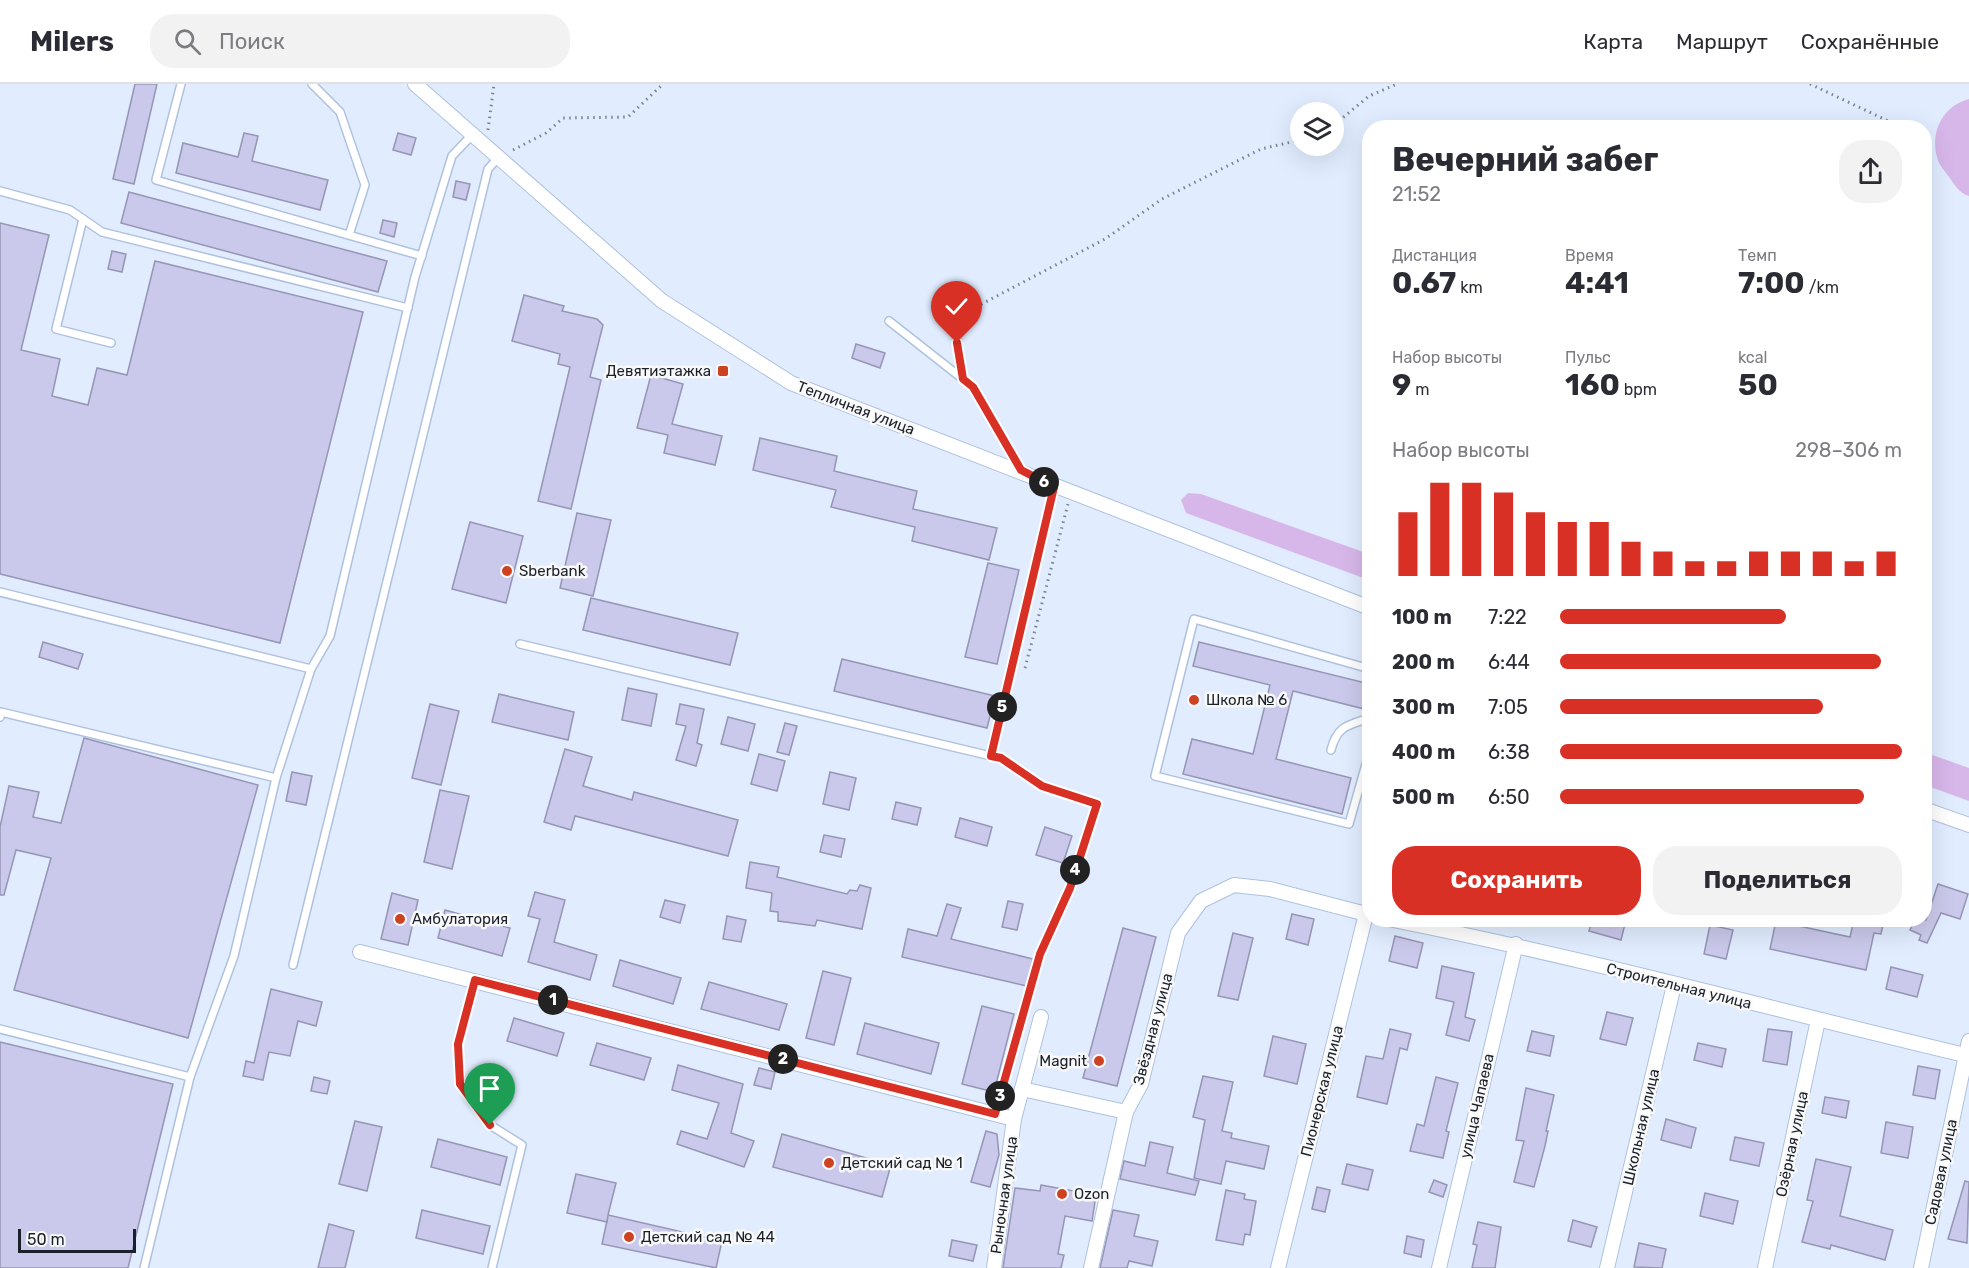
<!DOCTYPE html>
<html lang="ru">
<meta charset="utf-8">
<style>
body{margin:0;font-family:Rubik,sans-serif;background:#f2f2f3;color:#2b2b33;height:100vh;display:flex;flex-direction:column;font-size:22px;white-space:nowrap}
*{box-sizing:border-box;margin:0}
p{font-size:20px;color:#7c7c81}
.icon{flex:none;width:33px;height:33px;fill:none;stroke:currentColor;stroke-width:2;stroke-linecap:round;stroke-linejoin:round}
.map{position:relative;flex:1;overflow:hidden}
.details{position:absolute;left:1362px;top:36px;width:570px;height:807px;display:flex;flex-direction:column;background:#fff;border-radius:24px;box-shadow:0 6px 24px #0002}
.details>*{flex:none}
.fabs{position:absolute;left:1290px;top:18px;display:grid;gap:12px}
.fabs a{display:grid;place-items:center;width:54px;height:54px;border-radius:50%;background:#fff;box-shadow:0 6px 24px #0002;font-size:30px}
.scale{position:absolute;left:18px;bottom:15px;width:118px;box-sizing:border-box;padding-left:6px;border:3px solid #1a212b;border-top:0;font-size:16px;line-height:21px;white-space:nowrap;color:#1a212b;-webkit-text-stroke:4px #f9f9f9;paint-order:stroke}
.pin{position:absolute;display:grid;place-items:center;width:51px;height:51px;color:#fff;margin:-62px -26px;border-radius:50% 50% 50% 0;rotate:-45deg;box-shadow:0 0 6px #0007}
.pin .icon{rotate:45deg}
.km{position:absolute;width:30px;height:30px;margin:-15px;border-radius:50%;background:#222;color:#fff;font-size:16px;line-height:30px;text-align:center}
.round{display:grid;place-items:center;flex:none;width:63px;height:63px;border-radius:24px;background:#f2f2f3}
.summary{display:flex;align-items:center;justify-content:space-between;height:102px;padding:0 30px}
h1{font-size:33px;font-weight:700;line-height:45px}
.stats{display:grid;grid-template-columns:repeat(3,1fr);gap:9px;height:102px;padding:6px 30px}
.stats div{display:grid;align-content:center}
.stats b{font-size:30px;font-weight:700}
.stats small{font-size:16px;font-weight:400}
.stats p{font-size:16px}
.chart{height:168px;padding:12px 30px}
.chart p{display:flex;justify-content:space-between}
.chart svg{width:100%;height:108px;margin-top:6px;stroke:#d93025;stroke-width:6}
.button{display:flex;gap:12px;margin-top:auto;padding:12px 30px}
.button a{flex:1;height:69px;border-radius:24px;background:#d93025;color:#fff;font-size:24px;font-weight:700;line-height:69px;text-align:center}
.button a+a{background:#f2f2f3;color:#2b2b33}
ul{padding:0 30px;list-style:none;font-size:20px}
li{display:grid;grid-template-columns:96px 72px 1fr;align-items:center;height:45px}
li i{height:15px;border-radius:8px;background:#d93025}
header{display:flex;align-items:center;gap:36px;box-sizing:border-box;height:84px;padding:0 30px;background:#fff;border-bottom:2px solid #e1e1e2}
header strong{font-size:28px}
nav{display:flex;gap:33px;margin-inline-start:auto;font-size:21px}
.search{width:420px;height:54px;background:#f2f2f3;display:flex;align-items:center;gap:15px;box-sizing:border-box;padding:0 21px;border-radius:24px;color:#7c7c81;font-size:22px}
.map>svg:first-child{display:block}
.green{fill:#d7b7e9}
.building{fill:#cac9eb;stroke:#9695b5;stroke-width:1.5}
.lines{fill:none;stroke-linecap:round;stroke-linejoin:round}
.service-casing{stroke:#afc1df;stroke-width:10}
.minor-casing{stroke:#afc1df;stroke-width:16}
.path{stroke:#798290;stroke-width:3;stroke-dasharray:1.5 4.5;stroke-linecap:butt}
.service{stroke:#fff;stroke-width:7}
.minor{stroke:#fff;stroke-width:14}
.route-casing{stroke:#fff;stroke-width:12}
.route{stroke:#d93025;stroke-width:8}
.poi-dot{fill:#cd4322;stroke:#f9f9f9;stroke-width:2}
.labels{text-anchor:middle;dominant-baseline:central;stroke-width:5;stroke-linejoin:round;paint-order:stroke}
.poi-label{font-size:15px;fill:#1a212b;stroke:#f9f9f9;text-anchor:start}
.street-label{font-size:15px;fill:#1a212b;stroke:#f9f9f9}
</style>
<header>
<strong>Milers</strong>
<div class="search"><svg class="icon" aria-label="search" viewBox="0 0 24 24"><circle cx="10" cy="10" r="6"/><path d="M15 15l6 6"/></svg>Поиск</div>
<nav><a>Карта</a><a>Маршрут</a><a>Сохранённые</a></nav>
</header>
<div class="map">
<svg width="1969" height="1184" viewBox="0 0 1969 1184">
<rect width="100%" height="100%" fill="#e1edff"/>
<g class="green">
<path d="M1969 15V112C1959 109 1955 101 1949 93 1945 87 1938 80 1937 73 1930 47 1943 22 1969 15Z"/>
<path d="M1188 409 1201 410 1369 470V496L1186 429 1181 416Z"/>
<path d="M1924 668 1969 684V717L1925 701Z"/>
</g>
<g class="building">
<path d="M135 0H157L134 100 113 95Z"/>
<path d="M244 49 258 52 252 77 328 96 320 126 176 89 183 59 238 73Z"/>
<path d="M398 49 416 54 411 71 393 66Z"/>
<path d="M456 97 470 100 466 116 453 113Z"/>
<path d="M129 108 387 177 378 208 121 139Z"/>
<path d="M383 136 397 139 394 153 380 149Z"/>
<path d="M0 139 49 151 21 266 60 275 52 312 88 321 97 284 127 291 155 177 363 228 280 559 0 490Z"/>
<path d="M112 167 126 170 122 188 108 185Z"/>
<path d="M524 211 564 222 562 227 597 235 603 241 590 293 601 296 571 425 538 417 570 283 558 280 560 270 512 257Z"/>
<path d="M856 260 885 269 880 284 852 274Z"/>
<path d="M651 291 683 300 672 340 722 352 715 381 664 369 668 351 637 344Z"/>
<path d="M760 354 837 372 834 387 917 407 913 425 997 444 989 476 912 457 915 443 831 423 836 406 753 386Z"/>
<path d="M577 429 611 436 593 512 560 504Z"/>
<path d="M470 438 523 452 506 519 452 505Z"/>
<path d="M988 479 1019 486 997 580 965 573Z"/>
<path d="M591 514 738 549 730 581 583 546Z"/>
<path d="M43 558 83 570 78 585 39 573Z"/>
<path d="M1199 558 1370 600 1368 626 1293 607 1276 675 1351 694 1342 730 1183 690 1192 655 1253 670 1270 601 1193 582Z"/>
<path d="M842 575 995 612 987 644 834 607Z"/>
<path d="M628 604 657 610 651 642 622 636Z"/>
<path d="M499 610 574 628 568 656 492 638Z"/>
<path d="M430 620 459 627 441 701 412 694Z"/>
<path d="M680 620 704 625 697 659 702 661 696 682 676 676 686 642 676 640Z"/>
<path d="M728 633 755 640 748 667 721 660Z"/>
<path d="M785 639 797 642 789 671 777 668Z"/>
<path d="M84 654 258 701 188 954 14 906 51 774 16 766 4 811H0V743L9 702 39 708 33 733 61 739Z"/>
<path d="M565 665 592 673 583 702 632 716 634 708 738 736 728 772 575 732 571 746 544 738Z"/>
<path d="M759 670 785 677 777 707 751 700Z"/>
<path d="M292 688 312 692 306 721 286 717Z"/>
<path d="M830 688 856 694 849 726 823 720Z"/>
<path d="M440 706 469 712 452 785 424 778Z"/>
<path d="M896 718 921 724 917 741 892 735Z"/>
<path d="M960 734 992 743 987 762 955 753Z"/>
<path d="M1045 743 1072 752 1063 779 1036 771Z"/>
<path d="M824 751 845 755 841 773 820 768Z"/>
<path d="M750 778 779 783 777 793 847 810 850 806 857 807 860 801 871 804 862 845 817 836 815 842 778 837V828L770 827 772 809 746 804Z"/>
<path d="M1938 800 1968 810 1960 835 1941 829 1927 859 1919 856 1921 851 1910 846 1915 836H1926Z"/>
<path d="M535 808 565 816 554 858 597 871 590 896 528 878 540 835 528 832Z"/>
<path d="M392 809 418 816 408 861 381 855Z"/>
<path d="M665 816 685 821 680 839 660 833Z"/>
<path d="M1008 817 1023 820 1017 846 1002 843Z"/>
<path d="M947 820 961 824 951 855 1033 875 1027 902 902 873 908 845 937 852Z"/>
<path d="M445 826 510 844 502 872 438 854Z"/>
<path d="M1292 830 1314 835 1308 861 1286 855Z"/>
<path d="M727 832 746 836 741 858 723 855Z"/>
<path d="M1592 836H1626L1621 856 1589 847Z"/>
<path d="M1854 836H1884L1881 850 1874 849 1866 886 1770 865 1776 837 1850 853Z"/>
<path d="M1710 841 1733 846 1726 875 1704 870Z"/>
<path d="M1123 844 1156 853 1117 1002 1083 994Z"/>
<path d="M1233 849 1253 854 1238 916 1218 912Z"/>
<path d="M1395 852 1423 859 1417 884 1389 877Z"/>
<path d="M620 876 681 894 673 920 613 902Z"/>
<path d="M1442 882 1474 889 1465 933 1475 936 1469 957 1446 951 1454 918 1436 914Z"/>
<path d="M1891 883 1923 891 1917 913 1886 905Z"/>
<path d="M823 887 851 894 834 961 806 954Z"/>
<path d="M709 898 787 920 779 946 701 925Z"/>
<path d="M271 905 322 918 316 942 298 937 290 972 269 968 263 996 243 992 246 977 254 979Z"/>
<path d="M982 922 1014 930 994 1008 962 1000Z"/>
<path d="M1607 928 1633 934 1626 961 1600 955Z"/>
<path d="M514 934 564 949 557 972 507 957Z"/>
<path d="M865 939 939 959 931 990 857 970Z"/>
<path d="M1390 945 1411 950 1407 966 1400 964 1387 1020 1357 1013 1366 972 1383 975Z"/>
<path d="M1768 945 1792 948 1787 981 1763 977Z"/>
<path d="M1532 947 1554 952 1550 972 1527 967Z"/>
<path d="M1273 952 1306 960 1297 1000 1264 992Z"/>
<path d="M0 958 173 1000 128 1184H0Z"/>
<path d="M597 959 651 974 644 996 590 981Z"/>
<path d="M1698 959 1726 965 1722 983 1694 976Z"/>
<path d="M678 981 743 1000 731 1049 754 1057 744 1083 677 1060 681 1047 707 1055 719 1019 672 1006Z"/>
<path d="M1918 982 1940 986 1935 1015 1913 1011Z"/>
<path d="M759 984 775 988 771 1005 754 1001Z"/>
<path d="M1203 992 1233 998 1222 1047 1232 1049 1231 1054 1269 1062 1264 1085 1226 1077 1221 1100 1194 1094 1205 1036 1193 1033Z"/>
<path d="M314 993 330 997 327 1010 311 1007Z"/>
<path d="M1436 993 1458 999 1446 1047 1449 1048 1443 1074 1410 1067 1417 1040 1424 1042Z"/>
<path d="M1526 1004 1554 1011 1546 1047H1548L1545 1062 1534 1103 1514 1098 1524 1057 1516 1056Z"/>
<path d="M1825 1013 1849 1017 1846 1034 1822 1029Z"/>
<path d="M1666 1035 1696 1044 1691 1064 1661 1056Z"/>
<path d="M355 1037 382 1043 367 1107 339 1100Z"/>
<path d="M1886 1038 1913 1043 1908 1074 1881 1069Z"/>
<path d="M986 1047 997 1050 999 1071 990 1103 971 1098Z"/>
<path d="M782 1050 891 1081 882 1113 773 1083Z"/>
<path d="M1735 1053 1764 1059 1759 1082 1730 1076Z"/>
<path d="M438 1055 507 1073 500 1101 431 1083Z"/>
<path d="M1150 1058 1173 1063 1167 1089 1199 1097 1195 1111 1120 1095 1124 1077 1145 1082Z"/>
<path d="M1816 1075 1851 1083 1840 1132 1893 1146 1885 1176 1831 1161 1830 1165 1802 1158 1813 1117 1807 1116Z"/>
<path d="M1347 1080 1373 1086 1368 1106 1342 1100Z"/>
<path d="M576 1090 616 1099 608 1131 722 1157 716 1184 602 1160 608 1132 607 1138 567 1129Z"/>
<path d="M1434 1096 1447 1101 1443 1113 1429 1108Z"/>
<path d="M1965 1097 1969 1098 1967 1159 1948 1155Z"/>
<path d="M1041 1101 1096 1111 1092 1137 1065 1132 1058 1170 1064 1171 1061 1184H1003L1015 1104 1040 1107Z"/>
<path d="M1317 1103 1330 1106 1325 1128 1312 1125Z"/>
<path d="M1226 1106 1245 1110 1244 1115 1256 1117 1250 1151 1245 1150 1243 1161 1216 1156Z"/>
<path d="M1705 1109 1738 1117 1733 1140 1700 1132Z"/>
<path d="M422 1126 490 1142 483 1170 416 1154Z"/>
<path d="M1113 1126 1139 1131 1134 1152 1158 1157 1152 1182 1129 1177 1127 1184H1100Z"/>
<path d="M1573 1136 1597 1143 1591 1163 1568 1157Z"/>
<path d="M1478 1138 1501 1143 1495 1184H1472L1477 1161 1473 1160Z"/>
<path d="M329 1140 354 1147 345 1184H318Z"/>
<path d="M1407 1152 1424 1156 1421 1173 1404 1169Z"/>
<path d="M952 1156 977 1161 973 1177 949 1172Z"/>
<path d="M1639 1159 1666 1165 1662 1184 1634 1183Z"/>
</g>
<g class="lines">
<g class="service-casing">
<g id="service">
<path d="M181 0 156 96 422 172"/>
<path d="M312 0 340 28 365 101 349 151"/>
<path d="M0 107 70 126 102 148 408 224"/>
<path d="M83 135 56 245 111 259"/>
<path d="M889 237 973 303 1021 386"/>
<path d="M0 508 311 585"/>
<path d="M520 560 991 672 1054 403"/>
<path d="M1370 585 1194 535 1155 692 1349 740 1370 666"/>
<path d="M0 633 1 628 276 694"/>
<path d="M1331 666C1337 642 1348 641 1370 634"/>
<path d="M293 881 488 85 498 74"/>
<path d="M475 897 458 960 460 1000 490 1041 522 1061 492 1184"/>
<path d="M0 945 190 993"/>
<path d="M144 1184 190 993 234 872 276 694 311 585 330 552 415 193 452 72 472 51"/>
</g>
</g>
<g class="minor-casing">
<g id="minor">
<path d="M415 0 662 217 791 299 1370 524"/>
<path d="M1924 725 1969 741"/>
<path d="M1393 836C1585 874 1775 926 1965 971"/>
<path d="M360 868 1014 1035"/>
<path d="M1022 1005 1126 1028"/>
<path d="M994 1184 1014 1035 1041 933"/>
<path d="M1091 1184 1126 1028 1141 1000 1178 849 1201 817 1234 801 1270 805 1370 831"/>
<path d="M1278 1184 1366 830"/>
<path d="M1439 1184 1516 860"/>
<path d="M1607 1184 1674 901"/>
<path d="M1765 1184 1818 936"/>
<path d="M1921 1184 1969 957"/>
</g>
</g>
<g class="path">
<path d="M1810 0 1903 44"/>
<path d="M1334 41 1369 12 1397 0"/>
<path d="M488 46 494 0"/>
<path d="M513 66 546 49 563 34 628 33 663 0"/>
<path d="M959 279C957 255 961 242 976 223L1105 155 1162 115 1261 65 1300 56"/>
<path d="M1025 584 1068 420"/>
<path d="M999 1017 1040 870 1070 804 1097 720 1042 702 1002 675"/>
</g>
<use href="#service" class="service"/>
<use href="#minor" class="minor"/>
</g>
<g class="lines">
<g class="route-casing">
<path id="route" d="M490 1041 460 1000 458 960 475 896 995 1030 1040 870 1070 804 1097 720 1042 702 1001 674 991 672 1054 403 1021 386 973 303 963 295 957 259"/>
</g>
<use href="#route" class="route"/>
</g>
<g class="poi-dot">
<rect x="717" y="281" width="12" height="12" rx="3"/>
<circle cx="507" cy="487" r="6"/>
<circle cx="1194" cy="616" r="6"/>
<circle cx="400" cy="835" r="6"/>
<circle cx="1099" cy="977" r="6"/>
<circle cx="829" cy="1079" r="6"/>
<circle cx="1062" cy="1110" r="6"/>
<circle cx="629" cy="1153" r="6"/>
</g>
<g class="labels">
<g class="poi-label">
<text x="711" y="287" text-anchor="end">Девятиэтажка</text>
<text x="519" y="487">Sberbank</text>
<text x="1206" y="616">Школа № 6</text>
<text x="412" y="835">Амбулатория</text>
<text x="1087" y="977" text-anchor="end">Magnit</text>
<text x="841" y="1079">Детский сад № 1</text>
<text x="1074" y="1110">Ozon</text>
<text x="641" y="1153">Детский сад № 44</text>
</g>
<g class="street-label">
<text transform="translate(856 324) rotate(21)">Тепличная улица</text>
<text transform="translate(1679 902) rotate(14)">Строительная улица</text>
<text transform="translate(1153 945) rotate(-75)">Звёздная улица</text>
<text transform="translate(1322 1007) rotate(-76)">Пионерская улица</text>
<text transform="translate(1477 1022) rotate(-77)">улица Чапаева</text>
<text transform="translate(1641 1043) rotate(-77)">Школьная улица</text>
<text transform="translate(1792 1060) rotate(-78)">Озёрная улица</text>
<text transform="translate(1941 1088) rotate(-78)">Садовая улица</text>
<text transform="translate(1004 1111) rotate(-82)">Рыночная улица</text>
</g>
</g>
</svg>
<div class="fabs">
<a><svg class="icon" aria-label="layers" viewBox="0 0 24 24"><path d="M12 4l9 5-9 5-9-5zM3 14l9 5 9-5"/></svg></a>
</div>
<div class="scale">50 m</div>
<div class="pin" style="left:490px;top:1041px;background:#1e9e55"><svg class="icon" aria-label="arrive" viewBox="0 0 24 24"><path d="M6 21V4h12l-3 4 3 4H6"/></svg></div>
<div class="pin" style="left:957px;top:259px;background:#d93025"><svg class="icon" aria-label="check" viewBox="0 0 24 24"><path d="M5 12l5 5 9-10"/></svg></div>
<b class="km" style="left:553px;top:916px">1</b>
<b class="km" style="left:783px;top:975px">2</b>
<b class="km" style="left:1000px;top:1012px">3</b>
<b class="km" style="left:1075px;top:786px">4</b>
<b class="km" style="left:1002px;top:623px">5</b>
<b class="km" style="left:1044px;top:398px">6</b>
<section class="details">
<div class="summary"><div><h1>Вечерний забег</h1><p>21:52</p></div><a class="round"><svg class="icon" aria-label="share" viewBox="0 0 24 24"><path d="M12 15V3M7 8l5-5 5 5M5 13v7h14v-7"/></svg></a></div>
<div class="stats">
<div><p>Дистанция</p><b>0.67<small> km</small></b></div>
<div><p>Время</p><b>4:41</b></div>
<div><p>Темп</p><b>7:00<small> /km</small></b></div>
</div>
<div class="stats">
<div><p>Набор высоты</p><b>9<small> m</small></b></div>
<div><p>Пульс</p><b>160<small> bpm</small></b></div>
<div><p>kcal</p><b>50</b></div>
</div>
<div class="chart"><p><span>Набор высоты</span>298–306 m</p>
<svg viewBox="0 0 160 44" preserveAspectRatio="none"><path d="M5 44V18M15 44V6M25 44V6M35 44V10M45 44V18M55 44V22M65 44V22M75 44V30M85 44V34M95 44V38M105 44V38M115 44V34M125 44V34M135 44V34M145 44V38M155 44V34"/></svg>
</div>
<ul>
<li><b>100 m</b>7:22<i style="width:66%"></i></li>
<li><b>200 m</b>6:44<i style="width:94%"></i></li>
<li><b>300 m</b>7:05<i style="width:77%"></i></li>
<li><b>400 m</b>6:38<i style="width:100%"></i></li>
<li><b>500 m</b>6:50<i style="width:89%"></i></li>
</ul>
<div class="button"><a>Сохранить</a><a>Поделиться</a></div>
</section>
</div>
